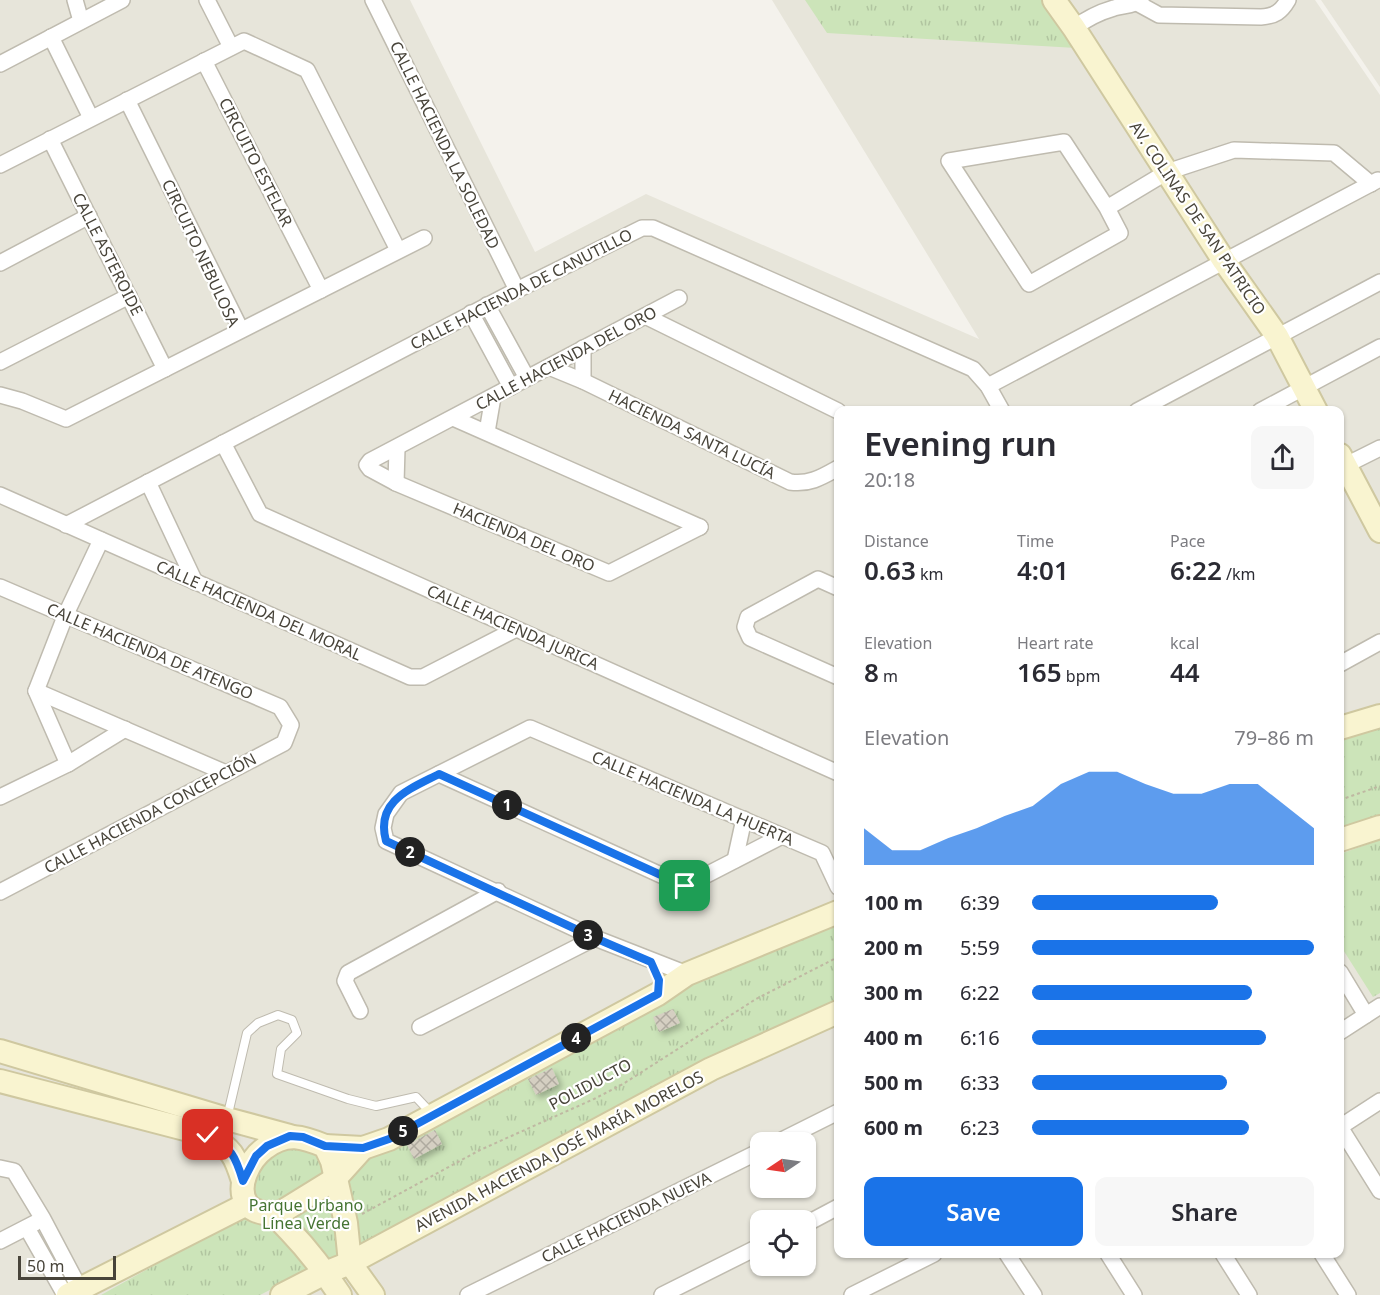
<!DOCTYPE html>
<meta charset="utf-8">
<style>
body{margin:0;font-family:"Noto Sans",sans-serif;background:#f7f7f7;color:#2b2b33;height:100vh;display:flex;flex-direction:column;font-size:22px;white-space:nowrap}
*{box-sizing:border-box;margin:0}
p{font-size:20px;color:#7c7c81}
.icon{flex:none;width:33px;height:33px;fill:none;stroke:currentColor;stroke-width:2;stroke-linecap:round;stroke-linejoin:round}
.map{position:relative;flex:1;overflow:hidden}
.sheet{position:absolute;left:834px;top:406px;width:510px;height:852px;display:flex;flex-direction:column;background:#fff;border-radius:12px;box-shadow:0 2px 4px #0004}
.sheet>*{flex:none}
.needle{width:39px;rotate:257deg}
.buttons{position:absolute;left:750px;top:1132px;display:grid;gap:12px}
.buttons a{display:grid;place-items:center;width:66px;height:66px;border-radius:12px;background:#fff;box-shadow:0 2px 4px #0004;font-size:30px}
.scale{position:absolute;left:18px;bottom:15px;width:98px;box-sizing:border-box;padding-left:6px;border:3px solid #48443a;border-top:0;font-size:16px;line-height:21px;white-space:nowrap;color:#48443a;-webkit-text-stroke:4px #fff;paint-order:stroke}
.pin{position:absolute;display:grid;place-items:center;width:51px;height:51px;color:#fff;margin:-26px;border-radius:12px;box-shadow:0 3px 9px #0006}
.km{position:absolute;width:30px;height:30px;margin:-15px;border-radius:50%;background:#222;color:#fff;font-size:16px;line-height:30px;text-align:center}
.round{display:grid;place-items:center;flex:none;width:63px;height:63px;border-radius:12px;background:#f7f7f7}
.headline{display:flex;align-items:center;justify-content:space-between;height:102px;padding:0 30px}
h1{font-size:33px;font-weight:600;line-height:45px}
.stats{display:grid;grid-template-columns:repeat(3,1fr);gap:9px;height:102px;padding:6px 30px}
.stats div{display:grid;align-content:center}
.stats b{font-size:26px;font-weight:600}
.stats small{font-size:16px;font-weight:400}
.stats p{font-size:16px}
.chart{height:168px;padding:12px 30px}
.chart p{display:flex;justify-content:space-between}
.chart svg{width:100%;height:108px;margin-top:6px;fill:#1a73e8;opacity:.7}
.action{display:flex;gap:12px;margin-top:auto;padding:12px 30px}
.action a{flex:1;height:69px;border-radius:12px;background:#1a73e8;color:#fff;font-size:24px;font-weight:600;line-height:69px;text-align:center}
.action a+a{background:#f7f7f7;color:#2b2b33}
ul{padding:0 30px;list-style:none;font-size:20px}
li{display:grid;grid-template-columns:96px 72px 1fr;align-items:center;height:45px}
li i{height:15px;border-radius:8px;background:#1a73e8}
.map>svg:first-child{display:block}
.residential{fill:#e7e5da;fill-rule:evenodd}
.park{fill:url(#park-tufts)}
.building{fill:url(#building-cross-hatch);filter:url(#shadow)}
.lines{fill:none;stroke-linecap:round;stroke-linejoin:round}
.lane-casing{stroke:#bfbbaf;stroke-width:10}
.street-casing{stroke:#bfbbaf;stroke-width:18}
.secondary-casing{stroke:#cfc8a0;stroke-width:26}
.path{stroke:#bfb8a2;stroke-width:2;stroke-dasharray:3 3;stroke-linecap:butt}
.lane{stroke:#fff;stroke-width:8}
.street{stroke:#fff;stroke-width:15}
.secondary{stroke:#f9f4d0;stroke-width:22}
.route-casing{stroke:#fff;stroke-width:12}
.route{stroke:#1a73e8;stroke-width:8}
.labels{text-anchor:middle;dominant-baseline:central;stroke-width:4.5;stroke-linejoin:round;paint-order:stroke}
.street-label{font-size:16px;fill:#48443a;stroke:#fff}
.park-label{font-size:16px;fill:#457432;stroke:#fff}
</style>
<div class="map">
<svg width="1380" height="1295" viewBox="0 0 1380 1295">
<defs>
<pattern id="park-tufts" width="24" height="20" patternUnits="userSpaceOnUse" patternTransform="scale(1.5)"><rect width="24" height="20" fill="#cce4b9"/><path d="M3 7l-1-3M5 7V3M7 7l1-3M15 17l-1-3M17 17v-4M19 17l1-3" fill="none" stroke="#b1c5a0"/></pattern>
<pattern id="building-cross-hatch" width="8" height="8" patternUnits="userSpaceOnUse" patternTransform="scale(1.5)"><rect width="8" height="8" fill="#d5cfc2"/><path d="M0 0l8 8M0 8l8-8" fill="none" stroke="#afaa9f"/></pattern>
<filter id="shadow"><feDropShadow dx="3.5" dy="3.5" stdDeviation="3" flood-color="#0004"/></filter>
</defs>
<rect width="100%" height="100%" fill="#f4f2ec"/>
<g class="residential">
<path d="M0 0H410L535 252 646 194 979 339 772 0H1315L1380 95V1295H0ZM838 411H1340V1254H838ZM760 1143H806V1188H760ZM760 1221H806V1266H760Z"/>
<path d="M1321 0H1380V87Z"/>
</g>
<g class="park">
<path d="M805 0H1042L1076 48 827 33Z"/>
<path d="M1380 724V817L1340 830V736Z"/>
<path d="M1380 840V993L1373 997 1340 945V854Z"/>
<path d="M838 920V1001L361 1249 309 1270 260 1295H101L218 1230 251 1183 262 1146 316 1148 326 1166 662 1003 697 982Z"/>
</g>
<g class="building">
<path d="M673 1009 680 1023 659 1032 653 1017Z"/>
<path d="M552 1068 559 1084 536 1095 528 1079Z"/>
<path d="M435 1130 442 1144 414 1159 407 1145Z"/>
</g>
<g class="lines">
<g class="lane-casing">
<path id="lane" d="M227 1118 247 1033 258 1023 278 1015 292 1020 297 1033 281 1049 277 1074 348 1099 376 1106 416 1097 432 1114"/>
</g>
<g class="street-casing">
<g id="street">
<path d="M75 0 81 21"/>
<path d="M207 0 231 47"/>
<path d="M373 0 517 290"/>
<path d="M1137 3 1159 15 1261 17C1275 16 1281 12 1288 0"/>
<path d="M1074 28C1086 19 1100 12 1114 8 1123 5 1133 6 1141 0"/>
<path d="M51 37 91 118"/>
<path d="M204 61 321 290"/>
<path d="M0 64 122 0"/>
<path d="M127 100 241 330"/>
<path d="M50 139 165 369"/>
<path d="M0 165 244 41 307 70 398 250"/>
<path d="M1107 208 1120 233 1029 284 949 161 1064 142 1107 208 1167 172 1234 150 1334 153 1371 184"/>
<path d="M0 263 89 216"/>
<path d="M679 298 370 461 367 465 370 469 396 483 609 573 700 527"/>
<path d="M487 305 527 378"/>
<path d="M471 313 511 387"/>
<path d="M645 316 838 411"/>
<path d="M0 362 129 296"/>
<path d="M549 367 583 381 790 482C809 485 822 477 838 468"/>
<path d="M583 381V348"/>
<path d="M988 386 1378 180"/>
<path d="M0 395 22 401 66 419 424 238"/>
<path d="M1137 411 1380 282"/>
<path d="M1260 411 1380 347"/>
<path d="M453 418 700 527"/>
<path d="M487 432 493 397"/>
<path d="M223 443 260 514 838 773"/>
<path d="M1340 468 1380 448"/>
<path d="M148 482 195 582"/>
<path d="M396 483 397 448"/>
<path d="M0 495 410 677H423L516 629"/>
<path d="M66 525 517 290 642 228H653L973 369 988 386 1002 411"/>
<path d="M0 587 280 707 291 725 284 743 0 892"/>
<path d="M838 588 818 579 748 617 745 627 750 638 838 677"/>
<path d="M1340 664 1380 642"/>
<path d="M36 691 226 773"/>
<path d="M68 764 36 691 66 614 101 540"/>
<path d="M439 774 685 886 782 836"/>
<path d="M0 797 68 764 125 729"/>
<path d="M735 860 744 819"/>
<path d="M1340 972 1366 1015"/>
<path d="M687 974 595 938 386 841 383 828 386 814 401 793 530 728 822 853 838 887"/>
<path d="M360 1011 345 981 348 973 498 891"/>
<path d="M420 1027 595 938"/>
<path d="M1340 1032 1380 1006"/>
<path d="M1340 1127 1380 1191"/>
<path d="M1340 1127 1380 1101"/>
<path d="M776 1143 838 1112"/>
<path d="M0 1168 14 1171 43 1219 80 1289"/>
<path d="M806 1224 838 1207"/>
<path d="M27 1228 65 1295"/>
<path d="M0 1241 35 1223"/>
<path d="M1007 1254 1034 1295"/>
<path d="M1108 1254 1134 1295"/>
<path d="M1223 1254 1249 1295"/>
<path d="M1322 1254 1348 1295"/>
<path d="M468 1295 760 1151"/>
<path d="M662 1295 760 1246"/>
<path d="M852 1295 934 1254"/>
</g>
</g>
<g class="secondary-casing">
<g id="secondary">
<path d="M1054 0 1074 28 1224 261 1277 336 1316 411"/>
<path d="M1340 455 1380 531"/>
<path d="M1340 728 1380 716"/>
<path d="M1340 840 1380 827"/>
<path d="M0 1051 227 1119 290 1136"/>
<path d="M0 1081 208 1135C232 1149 235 1155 243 1181"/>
<path d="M325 1146 363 1148 389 1139 658 994 687 974 838 912"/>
<path d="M275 1216 335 1179 363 1148"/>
<path d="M68 1295 247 1204"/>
<path d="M282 1295 325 1273 350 1263 711 1069 838 1012"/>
<path d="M340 1295C323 1270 310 1252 289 1230 285 1226 281 1221 276 1217 268 1212 254 1214 247 1204 235 1186 250 1159 265 1148 287 1131 303 1137 325 1146L332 1161 346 1223 350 1263 373 1295"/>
</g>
</g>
<g class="path">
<path d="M1340 800 1380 786"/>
<path d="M362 1214 480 1150 594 1099 623 1084 756 999 838 957"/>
</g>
<use href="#lane" class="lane"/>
<use href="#street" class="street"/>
<use href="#secondary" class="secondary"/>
</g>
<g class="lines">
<g class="route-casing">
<path id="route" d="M208 1135C232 1149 235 1155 243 1181L256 1156 267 1146 290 1136 303 1137 325 1146 363 1148 389 1139 658 994 659 980 651 962 595 938 386 841C375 801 410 789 439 774L685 886"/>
</g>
<use href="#route" class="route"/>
</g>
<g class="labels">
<g class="street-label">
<text transform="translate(445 145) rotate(64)">CALLE HACIENDA LA SOLEDAD</text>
<text transform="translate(256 162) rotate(63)">CIRCUITO ESTELAR</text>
<text transform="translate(1198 218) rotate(56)">AV. COLINAS DE SAN PATRICIO</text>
<text transform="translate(201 253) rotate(65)">CIRCUITO NEBULOSA</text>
<text transform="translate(108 254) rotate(63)">CALLE ASTEROIDE</text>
<text transform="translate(521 289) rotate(-27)">CALLE HACIENDA DE CANUTILLO</text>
<text transform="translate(566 358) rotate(-28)">CALLE HACIENDA DEL ORO</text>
<text transform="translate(692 434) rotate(26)">HACIENDA SANTA LUCÍA</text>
<text transform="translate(524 537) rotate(23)">HACIENDA DEL ORO</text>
<text transform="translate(259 610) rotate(24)">CALLE HACIENDA DEL MORAL</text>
<text transform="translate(513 627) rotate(24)">CALLE HACIENDA JURICA</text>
<text transform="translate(150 651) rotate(23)">CALLE HACIENDA DE ATENGO</text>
<text transform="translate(693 798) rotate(23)">CALLE HACIENDA LA HUERTA</text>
<text transform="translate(150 813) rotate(-28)">CALLE HACIENDA CONCEPCIÓN</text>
<text transform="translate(590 1084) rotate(-28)">POLIDUCTO</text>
<text transform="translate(559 1151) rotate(-28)">AVENIDA HACIENDA JOSÉ MARÍA MORELOS</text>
<text transform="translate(626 1217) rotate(-26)">CALLE HACIENDA NUEVA</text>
</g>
<g class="park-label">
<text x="306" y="1205">Parque Urbano<tspan x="306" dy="18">Línea Verde</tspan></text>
</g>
</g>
</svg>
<div class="buttons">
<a><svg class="needle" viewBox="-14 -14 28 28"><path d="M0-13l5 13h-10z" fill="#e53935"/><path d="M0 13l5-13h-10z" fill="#7c7c81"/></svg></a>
<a><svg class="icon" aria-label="locate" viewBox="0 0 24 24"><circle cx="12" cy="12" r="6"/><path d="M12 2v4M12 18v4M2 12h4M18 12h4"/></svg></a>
</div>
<div class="scale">50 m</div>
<div class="pin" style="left:685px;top:886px;background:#1e9e55"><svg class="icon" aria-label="arrive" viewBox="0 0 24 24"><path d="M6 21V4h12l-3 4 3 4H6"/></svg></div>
<div class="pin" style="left:208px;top:1135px;background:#d93025"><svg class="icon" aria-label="check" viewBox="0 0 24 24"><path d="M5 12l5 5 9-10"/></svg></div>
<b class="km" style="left:507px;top:805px">1</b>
<b class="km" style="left:410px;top:852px">2</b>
<b class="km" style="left:588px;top:935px">3</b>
<b class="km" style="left:576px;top:1038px">4</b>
<b class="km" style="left:403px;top:1131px">5</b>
<section class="sheet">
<div class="headline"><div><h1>Evening run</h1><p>20:18</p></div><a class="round"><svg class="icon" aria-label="share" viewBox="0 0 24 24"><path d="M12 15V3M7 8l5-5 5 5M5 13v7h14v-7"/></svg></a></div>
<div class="stats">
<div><p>Distance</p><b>0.63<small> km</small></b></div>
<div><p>Time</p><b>4:01</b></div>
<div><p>Pace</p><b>6:22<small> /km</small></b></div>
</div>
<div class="stats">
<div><p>Elevation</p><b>8<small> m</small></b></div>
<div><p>Heart rate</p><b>165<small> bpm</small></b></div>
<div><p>kcal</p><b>44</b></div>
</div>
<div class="chart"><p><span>Elevation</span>79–86 m</p>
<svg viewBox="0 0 160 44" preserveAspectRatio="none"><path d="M0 44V29L10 38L20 38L30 33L40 29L50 24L60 20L70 11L80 6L90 6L100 11L110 15L120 15L130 11L140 11L150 20L160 29V44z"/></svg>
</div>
<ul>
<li><b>100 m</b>6:39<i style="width:66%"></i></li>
<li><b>200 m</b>5:59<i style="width:100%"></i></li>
<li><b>300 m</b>6:22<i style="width:78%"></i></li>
<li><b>400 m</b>6:16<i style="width:83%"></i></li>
<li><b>500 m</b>6:33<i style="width:69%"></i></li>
<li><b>600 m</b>6:23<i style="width:77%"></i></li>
</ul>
<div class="action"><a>Save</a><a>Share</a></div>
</section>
</div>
